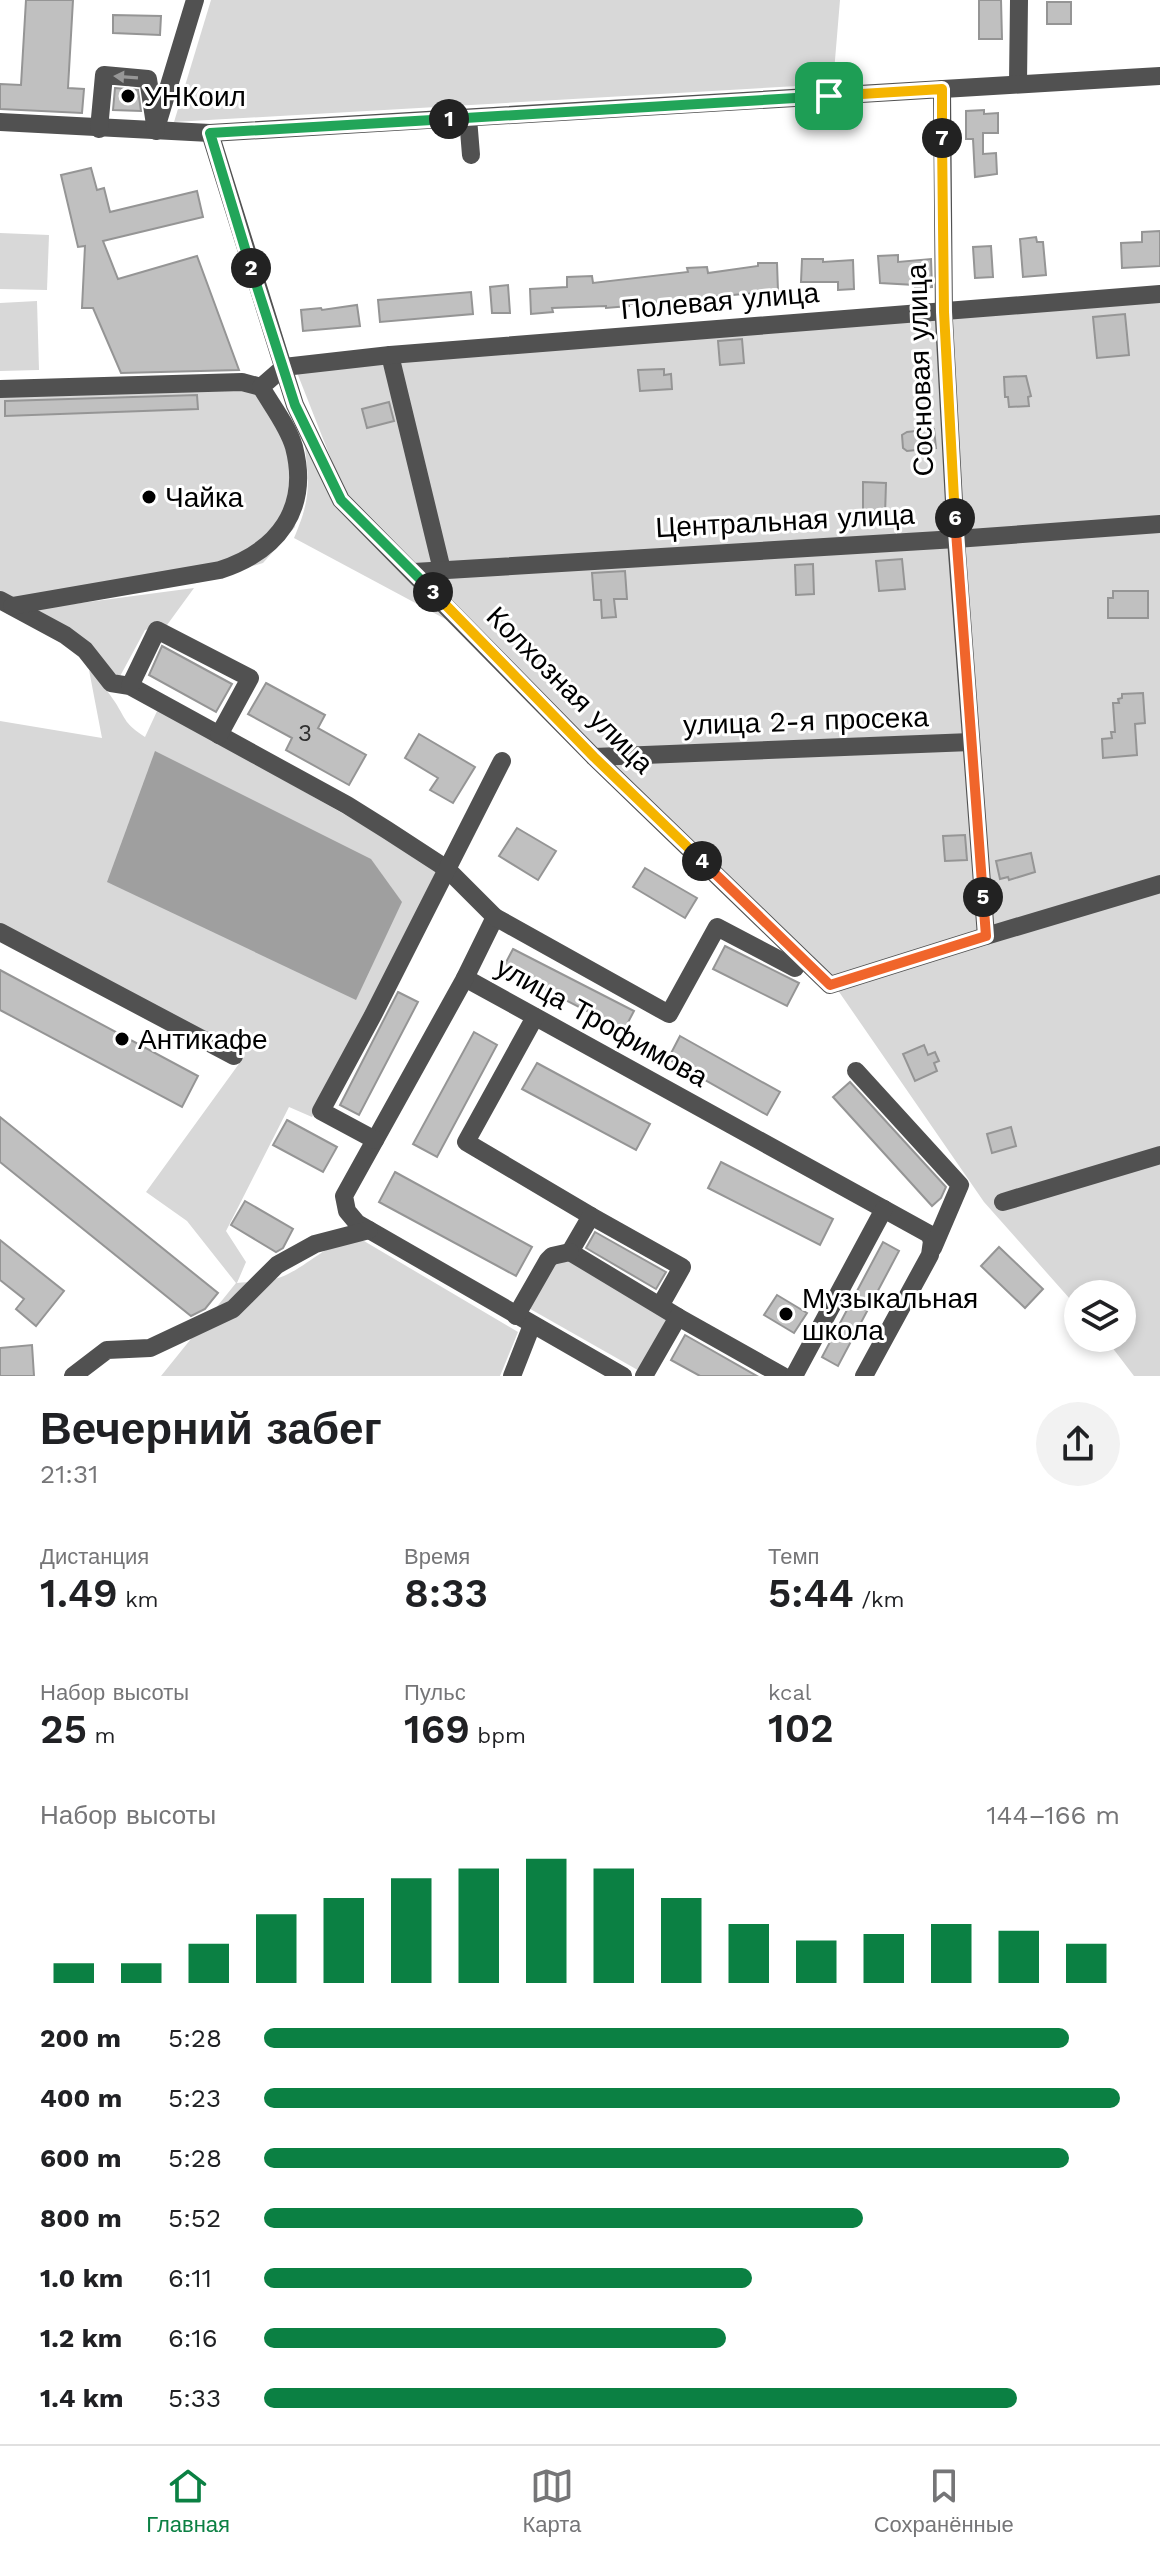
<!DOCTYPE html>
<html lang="ru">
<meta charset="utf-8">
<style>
body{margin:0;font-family:"Work Sans",sans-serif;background:#f2f2f2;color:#202124;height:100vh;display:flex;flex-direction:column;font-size:30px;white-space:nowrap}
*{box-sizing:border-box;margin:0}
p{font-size:26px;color:#757577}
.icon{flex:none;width:44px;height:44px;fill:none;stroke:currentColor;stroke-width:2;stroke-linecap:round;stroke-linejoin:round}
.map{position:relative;height:1376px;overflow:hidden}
.panel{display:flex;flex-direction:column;background:#fff;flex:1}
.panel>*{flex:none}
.controls{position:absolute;left:1064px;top:1280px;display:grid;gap:16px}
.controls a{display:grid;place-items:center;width:72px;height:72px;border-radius:50%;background:#fff;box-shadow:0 4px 12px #0003;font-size:40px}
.pin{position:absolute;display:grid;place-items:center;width:68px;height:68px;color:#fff;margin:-34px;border-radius:16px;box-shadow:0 4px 12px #0006}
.km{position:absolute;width:40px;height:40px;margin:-20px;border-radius:50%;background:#222;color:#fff;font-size:22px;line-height:40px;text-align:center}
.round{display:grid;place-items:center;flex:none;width:84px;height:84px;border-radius:42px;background:#f2f2f2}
.head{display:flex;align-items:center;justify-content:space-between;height:136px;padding:0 40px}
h1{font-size:44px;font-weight:600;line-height:60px}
.stats{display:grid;grid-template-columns:repeat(3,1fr);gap:12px;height:136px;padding:8px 40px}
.stats div{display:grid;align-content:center}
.stats b{font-size:40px;font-weight:600}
.stats small{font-size:22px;font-weight:400}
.stats p{font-size:22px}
.chart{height:224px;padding:16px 40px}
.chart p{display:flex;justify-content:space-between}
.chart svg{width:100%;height:144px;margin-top:8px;stroke:#0b8043;stroke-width:6}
ul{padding:0 40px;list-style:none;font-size:26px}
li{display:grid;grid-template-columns:128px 96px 1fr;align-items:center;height:60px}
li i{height:20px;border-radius:10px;background:#0b8043}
.tab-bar{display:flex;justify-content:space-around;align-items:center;height:112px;border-top:2px solid #e0e0e0;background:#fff;font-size:22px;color:#757577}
.tab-bar a{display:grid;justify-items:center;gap:4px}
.tab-bar .on{color:#0b8043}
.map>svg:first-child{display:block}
.green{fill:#d8d8d8}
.water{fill:#9f9f9f}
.building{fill:#c0c0c0;stroke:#959595;stroke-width:2}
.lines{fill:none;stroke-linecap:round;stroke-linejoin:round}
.minor{stroke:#515151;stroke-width:18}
.oneway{fill:#979797}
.split-1-casing{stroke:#fff;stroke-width:16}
.split-2-casing{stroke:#fff;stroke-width:16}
.split-3-casing{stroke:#fff;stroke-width:16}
.split-4-casing{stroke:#fff;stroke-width:16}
.split-5-casing{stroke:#fff;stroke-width:16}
.split-6-casing{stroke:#fff;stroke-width:16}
.split-7-casing{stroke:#fff;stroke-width:16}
.split-8-casing{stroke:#fff;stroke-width:16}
.split-1{stroke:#22a559;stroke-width:10}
.split-2{stroke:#22a559;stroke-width:10}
.split-3{stroke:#22a559;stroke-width:10}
.split-4{stroke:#f5b400;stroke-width:10}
.split-5{stroke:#f0652b;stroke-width:10}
.split-6{stroke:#f0652b;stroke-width:10}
.split-7{stroke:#f5b400;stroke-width:10}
.split-8{stroke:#f5b400;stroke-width:10}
.poi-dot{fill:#000;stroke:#fff;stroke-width:3}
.labels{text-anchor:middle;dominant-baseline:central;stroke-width:6;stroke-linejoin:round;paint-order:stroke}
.number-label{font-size:24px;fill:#303030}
.poi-label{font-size:28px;fill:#000;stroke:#fff;text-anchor:start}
.street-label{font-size:28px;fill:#000;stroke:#fff}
</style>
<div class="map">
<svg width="1160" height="1376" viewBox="0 0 1160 1376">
<rect width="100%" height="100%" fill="#fff"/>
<g class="green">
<path d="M211 0H840L833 84 174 122Z"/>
<path d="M0 233 49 235 47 290 0 289Z"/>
<path d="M37 301 39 370 0 371V303Z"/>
<path d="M1160 302V1376H1134L1105 1338H1122V1294H1078V1308L984 1202 826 973 741 894 344 492 296 370Z"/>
<path d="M258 389 302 466 295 527 263 563 197 583 11 599 0 593V391Z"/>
<path d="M304 439 449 621 294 538C312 496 309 483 304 439Z"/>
<path d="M194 588 167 625 145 630 118 680 35 609Z"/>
<path d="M89 670C98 680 108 691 115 702 127 721 124 723 145 737L158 709 441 869 365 1020 312 1117 289 1107 226 1231 246 1262 237 1283C253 1281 274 1282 288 1274 311 1263 336 1235 364 1241L518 1332 500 1376H161L236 1283 187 1221 146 1192 241 1061 235 1054 0 928V721L102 738Z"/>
<path d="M569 1255 674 1317 643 1373 525 1306 551 1262Z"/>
</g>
<path class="water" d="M155 751 371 859 402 902 356 1000 107 882Z"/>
<g class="building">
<path d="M26 0H73L68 88 84 89 82 113 0 109V84L21 85Z"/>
<path d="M979 0H1001L1002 39H979Z"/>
<rect x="1047" y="2" width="24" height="22"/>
<path d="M113 15 161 16 160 35 113 33Z"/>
<path d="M115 88 138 90 141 111 113 110Z"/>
<path d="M984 110V114L998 113V133H983V154L996 153 997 174 975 177 973 139H966V111Z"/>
<path d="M91 168 97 190 104 188 110 212 197 191 203 217 103 241 118 279 197 256 239 370 121 373 93 308H82L85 246 78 247 61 175Z"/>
<path d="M1160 231V266L1122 268 1121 243 1142 242V232Z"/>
<path d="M1036 237 1037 242H1043L1046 275 1023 277 1020 239Z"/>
<path d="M991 246 993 277 975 278 973 247Z"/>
<path d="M898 255V262L931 259 932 287 915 288V285L880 283 878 256Z"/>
<path d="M802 259H823V262L853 260 854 289 838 290V282H801Z"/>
<path d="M758 263H777L778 291 710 297 711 306 686 308V304L680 305V302L629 304V306L606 308V306L552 308 553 312 531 314 530 289 567 287V277L592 276 593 283 688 272 687 268 707 267 708 273 758 266Z"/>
<path d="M508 285 510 313H492L490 287Z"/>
<path d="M471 292 473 314 380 322 378 300Z"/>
<path d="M357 305 360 326 303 331 301 310 321 308 322 310Z"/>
<path d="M1125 314 1129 355 1097 358 1093 317Z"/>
<path d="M742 339 744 363 720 365 718 341Z"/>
<path d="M664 369V375L671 374 672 389 640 391 638 370Z"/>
<path d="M1026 376 1031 396 1028 397 1029 406 1009 407 1008 397H1005L1004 377Z"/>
<path d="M197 395 198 409 5 416V401Z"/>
<path d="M389 402 394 421 367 428 362 409Z"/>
<path d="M934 429 936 448 907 451 903 448 902 435 907 432Z"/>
<path d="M863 482 886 483 885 515H863Z"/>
<path d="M902 559 905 589 879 591 876 561Z"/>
<path d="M813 564 814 594 796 595 795 565Z"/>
<path d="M625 571 627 599H614L616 617 602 618 601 600H594L592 573Z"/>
<path d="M1113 591H1148V618H1108V598H1113Z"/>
<path d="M162 646 232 684 216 712 149 675Z"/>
<path d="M266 683 325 715 318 728 366 755 349 785 286 750 292 738 248 714Z"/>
<path d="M1143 693 1145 723 1135 724 1137 755 1103 758 1102 739 1112 738 1111 732H1115L1113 703H1119L1118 699 1122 698V694Z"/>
<path d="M419 734 475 767 453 803 430 790 438 778 405 758Z"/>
<path d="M517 828 556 851 538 880 499 856Z"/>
<path d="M965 835 967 860 945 861 943 836Z"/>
<path d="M1031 853 1035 872 1009 880 1008 877 1000 879 996 861Z"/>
<path d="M645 868 697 898 685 918 633 887Z"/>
<path d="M725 946 799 983 787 1006 713 969Z"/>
<path d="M513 949 634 1011 624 1030 503 968Z"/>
<path d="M0 970 198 1076 182 1107 0 1010Z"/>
<path d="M398 992 418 1002 359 1115 340 1105Z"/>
<path d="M474 1032 497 1045 437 1157 413 1144Z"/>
<path d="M680 1036 780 1092 767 1115 668 1059Z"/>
<path d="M924 1045 928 1055 935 1052 939 1061 934 1063 937 1071 915 1081 903 1054Z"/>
<path d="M537 1063 650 1124 636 1150 522 1089Z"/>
<path d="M850 1082 946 1187 941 1198 932 1206 833 1097Z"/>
<path d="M0 1117 218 1293 205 1309 191 1316 0 1162Z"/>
<path d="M287 1120 337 1147 323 1172 273 1145Z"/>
<path d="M1011 1127 1016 1146 992 1153 987 1134Z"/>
<path d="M721 1162 833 1219 820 1245 708 1188Z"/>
<path d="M395 1172 532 1247 516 1276 379 1202Z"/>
<path d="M245 1201 293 1229 283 1248 276 1252 231 1225Z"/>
<path d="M595 1232 666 1272 656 1289 586 1248Z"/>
<path d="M0 1240 64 1291 36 1326 16 1309 24 1299 0 1280Z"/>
<path d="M883 1242 899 1251 838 1366 822 1357Z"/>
<path d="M999 1247 1043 1289 1025 1308 981 1266Z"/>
<path d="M777 1295 807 1313 794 1333 764 1315Z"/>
<path d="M685 1335 757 1376H700L671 1360Z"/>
<path d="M32 1345 34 1376H0V1348Z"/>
</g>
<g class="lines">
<g class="minor">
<path d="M1018 83 1019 0"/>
<path d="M942 89 944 320 956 539 986 936"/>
<path d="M468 118 471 155"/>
<path d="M0 122 210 133 1160 76"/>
<path d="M157 125 195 0"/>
<path d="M99 129 104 75 148 79 156 131"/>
<path d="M210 133 295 405 341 500 594 757 830 985 986 936 1160 884"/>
<path d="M390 355 442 570"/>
<path d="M284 367 390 355 1160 294"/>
<path d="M0 389 242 382 261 387"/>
<path d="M414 572 956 539 1160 524"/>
<path d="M0 600 65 635 85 650 111 683 130 686 347 805 387 830 447 869 495 917 465 978 929 1234 932 1241 930 1255 864 1376"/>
<path d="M12 606 220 570C278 551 310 509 294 447 288 426 272 406 261 387L284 367"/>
<path d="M130 686 157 630 250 678 219 735"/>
<path d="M594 757 971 742"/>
<path d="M495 917 669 1014 717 927 795 968"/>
<path d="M0 932 234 1056"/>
<path d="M465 978 344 1196 347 1211 357 1223 623 1376"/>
<path d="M535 1017 466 1142 591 1216"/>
<path d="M856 1071 960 1185 933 1248"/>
<path d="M375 1140 321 1111 372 1017 502 761"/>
<path d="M1003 1202 1160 1155"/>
<path d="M660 1306 682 1267 591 1216 570 1252 678 1317"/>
<path d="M516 1316 548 1260 552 1256 570 1252"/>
<path d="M73 1376 107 1350 150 1348 233 1309 277 1265 315 1244 369 1230"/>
<path d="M512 1376 532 1325"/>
<path d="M644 1376 678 1317 783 1376"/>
<path d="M794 1376 884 1209"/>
</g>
</g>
<defs><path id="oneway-solid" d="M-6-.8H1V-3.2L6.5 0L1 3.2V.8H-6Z" transform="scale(2)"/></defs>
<use class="oneway" href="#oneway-solid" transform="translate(126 77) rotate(-176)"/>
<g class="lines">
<g class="split-1-casing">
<path id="split-1" d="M449 119 829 96"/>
</g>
<g class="split-2-casing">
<path id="split-2" d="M251 268 210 133 449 119"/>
</g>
<g class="split-3-casing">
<path id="split-3" d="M251 268 295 405 341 500 433 592"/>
</g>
<g class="split-4-casing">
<path id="split-4" d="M433 592 594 757 702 861"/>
</g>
<g class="split-5-casing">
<path id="split-5" d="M702 861 830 985 986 936 983 897"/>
</g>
<g class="split-6-casing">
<path id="split-6" d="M955 518 983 897"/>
</g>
<g class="split-7-casing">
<path id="split-7" d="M942 138 944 312 955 518"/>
</g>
<g class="split-8-casing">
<path id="split-8" d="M829 96 942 89V138"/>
</g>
<use href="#split-1" class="split-1"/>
<use href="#split-2" class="split-2"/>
<use href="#split-3" class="split-3"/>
<use href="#split-4" class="split-4"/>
<use href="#split-5" class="split-5"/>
<use href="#split-6" class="split-6"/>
<use href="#split-7" class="split-7"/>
<use href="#split-8" class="split-8"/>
</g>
<g class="poi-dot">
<circle cx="128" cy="96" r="8"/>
<circle cx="149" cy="497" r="8"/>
<circle cx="122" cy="1039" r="8"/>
<circle cx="786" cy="1314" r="8"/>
</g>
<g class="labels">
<g class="number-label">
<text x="305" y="733">3</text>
</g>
<g class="poi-label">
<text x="144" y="96">УНКоил</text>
<text x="165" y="497">Чайка</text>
<text x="138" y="1039">Антикафе</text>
<text x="802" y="1298">Музыкальная<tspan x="802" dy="32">школа</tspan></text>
</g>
<g class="street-label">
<text transform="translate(720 301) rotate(-5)">Полевая улица</text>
<text transform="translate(920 370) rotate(-92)">Сосновая улица</text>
<text transform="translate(785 521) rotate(-3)">Центральная улица</text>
<text transform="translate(570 690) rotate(45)">Колхозная улица</text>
<text transform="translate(806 721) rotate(-2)">улица 2-я просека</text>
<text transform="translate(602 1022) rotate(29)">улица Трофимова</text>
</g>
</g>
</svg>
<div class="controls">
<a><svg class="icon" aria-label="layers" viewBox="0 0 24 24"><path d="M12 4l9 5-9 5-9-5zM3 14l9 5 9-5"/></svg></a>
</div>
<div class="pin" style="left:829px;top:96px;background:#1e9e55"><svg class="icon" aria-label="arrive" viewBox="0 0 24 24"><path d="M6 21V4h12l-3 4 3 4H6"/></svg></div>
<b class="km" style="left:449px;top:119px">1</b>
<b class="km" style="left:251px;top:268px">2</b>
<b class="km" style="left:433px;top:592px">3</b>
<b class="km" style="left:702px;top:861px">4</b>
<b class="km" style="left:983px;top:897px">5</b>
<b class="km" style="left:955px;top:518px">6</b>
<b class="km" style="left:942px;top:138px">7</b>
</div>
<section class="panel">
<div class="head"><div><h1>Вечерний забег</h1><p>21:31</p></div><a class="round"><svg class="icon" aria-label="share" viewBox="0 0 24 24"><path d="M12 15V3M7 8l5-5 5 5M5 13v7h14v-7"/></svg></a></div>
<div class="stats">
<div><p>Дистанция</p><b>1.49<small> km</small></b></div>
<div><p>Время</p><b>8:33</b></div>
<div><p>Темп</p><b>5:44<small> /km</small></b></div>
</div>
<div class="stats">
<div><p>Набор высоты</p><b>25<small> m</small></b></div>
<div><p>Пульс</p><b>169<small> bpm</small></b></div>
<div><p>kcal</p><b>102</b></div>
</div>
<div class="chart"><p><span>Набор высоты</span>144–166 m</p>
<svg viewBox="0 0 160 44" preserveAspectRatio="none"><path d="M5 44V38M15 44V38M25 44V32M35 44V23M45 44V18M55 44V12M65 44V9M75 44V6M85 44V9M95 44V18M105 44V26M115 44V31M125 44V29M135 44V26M145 44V28M155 44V32"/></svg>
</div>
<ul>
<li><b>200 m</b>5:28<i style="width:94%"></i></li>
<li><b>400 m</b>5:23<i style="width:100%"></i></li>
<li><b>600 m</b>5:28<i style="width:94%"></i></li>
<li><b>800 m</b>5:52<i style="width:70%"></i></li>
<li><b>1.0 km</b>6:11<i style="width:57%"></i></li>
<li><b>1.2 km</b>6:16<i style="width:54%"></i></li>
<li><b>1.4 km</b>5:33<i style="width:88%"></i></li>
</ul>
</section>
<nav class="tab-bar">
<a class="on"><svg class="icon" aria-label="home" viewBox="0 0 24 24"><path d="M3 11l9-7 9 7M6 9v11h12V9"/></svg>Главная</a>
<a><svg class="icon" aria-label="map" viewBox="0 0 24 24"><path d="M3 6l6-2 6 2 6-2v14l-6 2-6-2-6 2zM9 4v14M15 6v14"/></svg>Карта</a>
<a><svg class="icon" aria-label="saved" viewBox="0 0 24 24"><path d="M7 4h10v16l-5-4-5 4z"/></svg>Сохранённые</a>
</nav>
